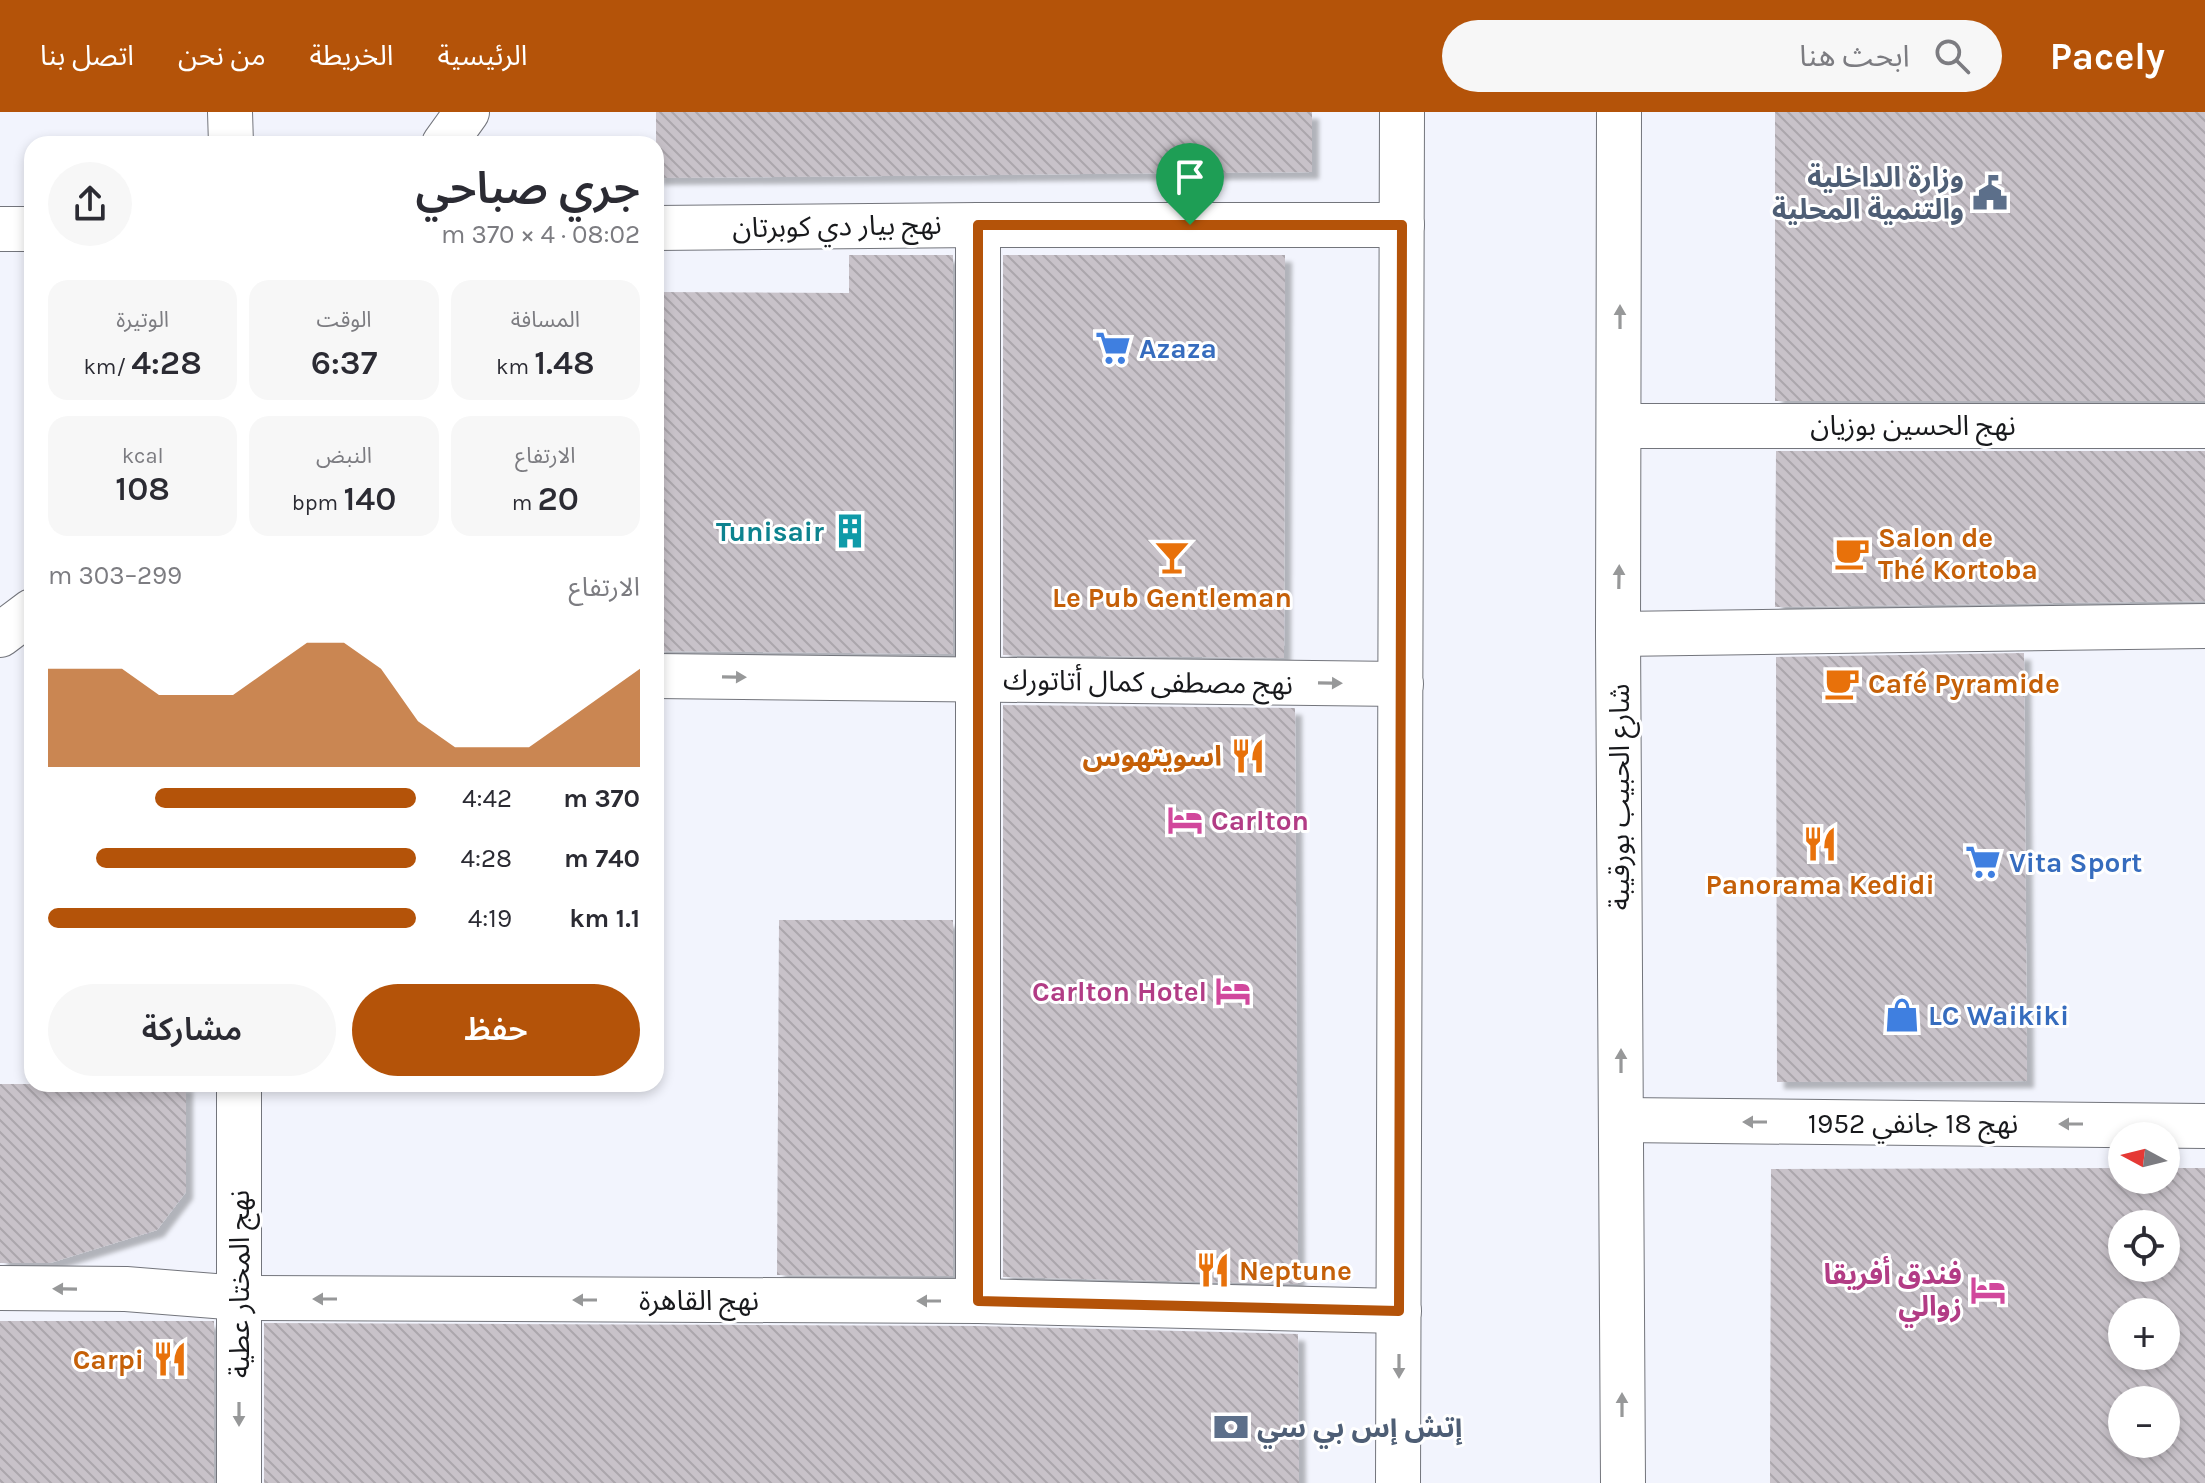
<!DOCTYPE html>
<html lang="ar">
<meta charset="utf-8">
<style>
body{margin:0;font-family:Karla,"Noto Sans Arabic",sans-serif;background:#f7f7f7;color:#2b2b33;direction:rtl;height:100vh;display:flex;flex-direction:column;font-size:30px;white-space:nowrap}
*{box-sizing:border-box;margin:0}
p{font-size:26px;color:#7c7c81}
.icon{flex:none;width:44px;height:44px;fill:none;stroke:currentColor;stroke-width:2;stroke-linecap:round;stroke-linejoin:round}
.map{position:relative;flex:1;overflow:hidden;direction:ltr}
.panel{position:absolute;left:24px;top:24px;width:640px;height:956px;display:flex;flex-direction:column;background:#fff;border-radius:24px;box-shadow:0 4px 12px #0003;direction:rtl}
.panel>*{flex:none}
.needle{width:52px;rotate:277deg}
.buttons{position:absolute;left:2108px;top:1010px;display:grid;gap:16px}
.buttons a{display:grid;place-items:center;width:72px;height:72px;border-radius:50%;background:#fff;box-shadow:0 4px 12px #0003;font-size:40px}
.pin{position:absolute;display:grid;place-items:center;width:68px;height:68px;color:#fff;margin:-82px -34px;border-radius:50% 50% 50% 0;rotate:-45deg;box-shadow:0 0 8px #0007}
.pin .icon{rotate:45deg}
.round{display:grid;place-items:center;flex:none;width:84px;height:84px;border-radius:42px;background:#f7f7f7}
.head{display:flex;align-items:center;justify-content:space-between;height:136px;padding:0 24px}
h1{font-size:44px;font-weight:600;line-height:60px}
.metrics{display:grid;grid-template-columns:repeat(3,1fr);gap:12px;height:136px;padding:8px 24px}
.metrics div{display:grid;align-content:center;border-radius:20px;background:#f7f7f7;text-align:center}
.metrics b{font-size:34px;font-weight:600}
.metrics small{font-size:22px;font-weight:400}
.metrics p{font-size:22px}
.chart{height:224px;padding:16px 24px}
.chart p{display:flex;justify-content:space-between}
.chart svg{width:100%;height:144px;margin-top:8px;fill:#b45309;opacity:.7}
.primary-button{display:flex;gap:16px;margin-top:auto;padding:16px 24px}
.primary-button a{flex:1;height:92px;border-radius:48px;background:#b45309;color:#fff;font-size:32px;font-weight:600;line-height:92px;text-align:center}
.primary-button a+a{background:#f7f7f7;color:#2b2b33}
ul{padding:0 24px;list-style:none;font-size:26px}
li{display:grid;grid-template-columns:128px 96px 1fr;align-items:center;height:60px}
li i{height:20px;border-radius:10px;background:#b45309}
header{display:flex;align-items:center;gap:48px;box-sizing:border-box;height:112px;padding:0 40px;background:#b45309;color:#fff}
header strong{font-size:38px}
nav{display:flex;gap:44px;margin-inline-start:auto;font-size:28px}
.search{width:560px;height:72px;background:#f7f7f7;display:flex;align-items:center;gap:20px;box-sizing:border-box;padding:0 28px;border-radius:44px;color:#7c7c81;font-size:30px}
.map>svg:first-child{display:block}
.building{fill:url(#building-back-hatch);fill-rule:evenodd;filter:url(#shadow)}
.lines{fill:none;stroke-linecap:round;stroke-linejoin:round}
.street-casing{stroke:#73757c;stroke-width:46}
.secondary-casing{stroke:#73757c;stroke-width:46}
.primary-casing{stroke:#73757c;stroke-width:46}
.street{stroke:#fff;stroke-width:44}
.secondary{stroke:#fff;stroke-width:44}
.primary{stroke:#fff;stroke-width:44}
.oneway{fill:#979899}
.route-casing{stroke:#fff;stroke-width:16}
.route{stroke:#b45309;stroke-width:10}
.labels{text-anchor:middle;dominant-baseline:central;stroke-width:6;stroke-linejoin:round;paint-order:stroke}
.service-label{font-size:28px;font-weight:bold;fill:#4e5e75;stroke:#fff;text-anchor:end}
.street-label{font-size:28px;fill:#18191c;stroke:#fff}
.shop-label{font-size:28px;font-weight:bold;fill:#366cbe;stroke:#fff;text-anchor:start}
.culture-label{font-size:28px;font-weight:bold;fill:#0d838f;stroke:#fff;text-anchor:end}
.food-label{font-size:28px;font-weight:bold;fill:#c56008;stroke:#fff;text-anchor:start}
.hotel-label{font-size:28px;font-weight:bold;fill:#b23c85;stroke:#fff;text-anchor:end}
</style>
<header>
<strong>Pacely</strong>
<div class="search"><svg class="icon" aria-label="search" viewBox="0 0 24 24"><circle cx="10" cy="10" r="6"/><path d="M15 15l6 6"/></svg>ابحث هنا</div>
<nav><a>الرئيسية</a><a>الخريطة</a><a>من نحن</a><a>اتصل بنا</a></nav>
</header>
<div class="map">
<svg width="2205" height="1371" viewBox="0 0 2205 1371">
<defs>
<pattern id="building-back-hatch" width="6" height="6" patternUnits="userSpaceOnUse" patternTransform="scale(2)"><rect width="6" height="6" fill="#c8c2c9"/><path d="M-1 5l2 2M0 0l6 6M5-1l2 2" fill="none" stroke="#aba6ac"/></pattern>
<filter id="shadow"><feDropShadow dx="7" dy="7" stdDeviation="2" flood-color="#0004"/></filter>
</defs>
<rect width="100%" height="100%" fill="#f2f4fd"/>
<g class="building">
<path d="M656 0H1312V60L656 66Z"/>
<rect x="1775" y="0" width="430" height="289"/>
<path d="M849 143H953V542L656 539V180L849 181Z"/>
<path d="M1003 143H1285L1284 546 1003 543Z"/>
<path d="M1776 339H2205V489L1775 495Z"/>
<path d="M2024 541 2027 969 1777 970 1776 545Z"/>
<path d="M1003 593 1295 596 1298 1172 1003 1165Z"/>
<path d="M779 808H953V1164L777 1163Z"/>
<path d="M0 972H186V1080L157 1118 50 1151H0Z"/>
<path d="M2122 1056V1068H2166V1056H2205V1371H1770L1771 1057ZM2122 1112H2166V1156H2122ZM2122 1200H2166V1244H2122ZM2122 1288H2166V1332H2122Z"/>
<rect x="0" y="1209" width="214" height="162"/>
<path d="M264 1211 978 1214 1298 1222 1299 1371H264Z"/>
</g>
<g class="lines">
<g class="street-casing">
<g id="street">
<path d="M230 0 231 32"/>
<path d="M656 116 978 113H1402"/>
<path d="M0 117H32"/>
<path d="M1620 314H2205"/>
<path d="M1618 522 2205 514"/>
<path d="M656 564 1401 572"/>
<path d="M239 972V1371"/>
<path d="M1622 1008 2205 1014"/>
<path d="M0 1176 126 1177 240 1186 978 1189 1399 1199"/>
<path d="M978 1189V113"/>
</g>
</g>
<g class="secondary-casing">
<g id="secondary">
<path d="M444 32 467 0"/>
<path d="M0 523 32 499"/>
</g>
</g>
<g class="primary-casing">
<g id="primary">
<path d="M1619 0 1618 522 1623 1371"/>
<path d="M1398 1371 1402 0"/>
</g>
</g>
<use href="#street" class="street"/>
<use href="#secondary" class="secondary"/>
<use href="#primary" class="primary"/>
</g>
<defs><path id="oneway-solid" d="M-6-.8H1V-3.2L6.5 0L1 3.2V.8H-6Z" transform="scale(2)"/></defs>
<g class="oneway">
<use href="#oneway-solid" transform="translate(1620 205) rotate(-90)"/>
<use href="#oneway-solid" transform="translate(1619 465) rotate(-89)"/>
<use href="#oneway-solid" transform="translate(734 565) rotate(1)"/>
<use href="#oneway-solid" transform="translate(1330 571) rotate(1)"/>
<use href="#oneway-solid" transform="translate(1621 949) rotate(-90)"/>
<use href="#oneway-solid" transform="translate(1755 1010) rotate(-180)"/>
<use href="#oneway-solid" transform="translate(2071 1012) rotate(-180)"/>
<use href="#oneway-solid" transform="translate(65 1177) rotate(-179)"/>
<use href="#oneway-solid" transform="translate(325 1187) rotate(-180)"/>
<use href="#oneway-solid" transform="translate(585 1188) rotate(-180)"/>
<use href="#oneway-solid" transform="translate(929 1189) rotate(-180)"/>
<use href="#oneway-solid" transform="translate(1399 1254) rotate(90)"/>
<use href="#oneway-solid" transform="translate(1622 1293) rotate(-90)"/>
<use href="#oneway-solid" transform="translate(239 1302) rotate(90)"/>
</g>
<g class="lines">
<g class="route-casing">
<path id="route" d="M978 113H1402L1399 1199 978 1189Z"/>
</g>
<use href="#route" class="route"/>
</g>
<defs>
<g id="civic-bare" transform="scale(2.76)"><path d="M-.6-6.5H3V-4.5H.6V-3L4-1V1h2V6H-6V1h2V-1L-.6-3ZM-1.2 2.5V6h2.4V2.5Z" fill="#5c6f8a" stroke="#fff" stroke-width="2.5" paint-order="stroke"/></g>
<g id="supermarket-bare" transform="scale(2.76)"><path d="M-6-5.5h2.5l.6 2H6L4.5 2H-2.5L-4.4-4H-6ZM-1.5 3.2a1.3 1.3 0 1 0 .1 0ZM3 3.2a1.3 1.3 0 1 0 .1 0Z" fill="#3f7fe0" stroke="#fff" stroke-width="2.5" paint-order="stroke"/></g>
<g id="building-bare" transform="scale(2.76)"><path d="M-4-6H4V6H1V3H-1V6H-4ZM-2.5-4.3h1.7v1.8h-1.7ZM.8-4.3h1.7v1.8H.8ZM-2.5-1h1.7V.8h-1.7ZM.8-1h1.7V.8H.8Z" fill="#0f9aa8" stroke="#fff" stroke-width="2.5" paint-order="stroke"/></g>
<g id="cafe-bare" transform="scale(2.76)"><path d="M-5.5-4.5H6V0H3Q3 3.5 0 3.5H-2.5Q-5.5 3.5-5.5 0ZM3-3.2v2h1.7v-2ZM-6 4.5H4V6H-6Z" fill="#e8710a" stroke="#fff" stroke-width="2.5" paint-order="stroke"/></g>
<g id="bar-bare" transform="scale(2.76)"><path d="M-6-5H6L.8 .8V4.5H3.5V6h-7V4.5H-.8V.8Z" fill="#e8710a" stroke="#fff" stroke-width="2.5" paint-order="stroke"/></g>
<g id="restaurant-bare" transform="scale(2.76)"><path d="M-5-6h1v4h1v-4h1v4h1v-4h1v5L-1.5 .5V6h-2V.5L-5-1ZM5-6V6H3V1.5H1.5Q1.5-4 5-6Z" fill="#e8710a" stroke="#fff" stroke-width="2.5" paint-order="stroke"/></g>
<g id="hotel-bare" transform="scale(2.76)"><path d="M-6-4.5h1.5V1H6V5H4.5V3h-9V5H-6ZM-4 0a1.8 1.8 0 1 1 3.6 0ZM.5 0V-2.5h3Q6-2.5 6 0Z" fill="#d1479c" stroke="#fff" stroke-width="2.5" paint-order="stroke"/></g>
<g id="shop-bare" transform="scale(2.76)"><path d="M-5-2.5h2.3a2.7 3.5 0 0 1 5.4 0H5L5.5 6h-11ZM-1.5-2.5h3a1.5 2.3 0 0 0-3 0Z" fill="#3f7fe0" stroke="#fff" stroke-width="2.5" paint-order="stroke"/></g>
<g id="bank-bare" transform="scale(2.76)"><path d="M-6-4H6V4H-6ZM0-2.3a2.3 2.3 0 1 0 0 4.6a2.3 2.3 0 1 0 0-4.6Z" fill="#5c6f8a" stroke="#fff" stroke-width="2.5" paint-order="stroke"/></g>
</defs>
<g fill-rule="evenodd">
<use href="#civic-bare" x="1990" y="81"/>
<use href="#supermarket-bare" x="1113" y="236"/>
<use href="#building-bare" x="850" y="419"/>
<use href="#cafe-bare" x="1852" y="441"/>
<use href="#bar-bare" x="1172" y="445"/>
<use href="#cafe-bare" x="1842" y="571"/>
<use href="#restaurant-bare" x="1248" y="644"/>
<use href="#hotel-bare" x="1185" y="708"/>
<use href="#restaurant-bare" x="1820" y="732"/>
<use href="#supermarket-bare" x="1983" y="750"/>
<use href="#hotel-bare" x="1233" y="879"/>
<use href="#shop-bare" x="1902" y="903"/>
<use href="#restaurant-bare" x="1213" y="1158"/>
<use href="#hotel-bare" x="1988" y="1178"/>
<use href="#restaurant-bare" x="170" y="1247"/>
<use href="#bank-bare" x="1231" y="1315"/>
</g>
<g class="labels">
<g class="service-label">
<text x="1964" y="65">وزارة الداخلية<tspan x="1964" dy="32">والتنمية المحلية</tspan></text>
<text x="1257" y="1315" text-anchor="start">إتش إس بي سي</text>
</g>
<g class="street-label">
<text transform="translate(837 114) rotate(-1)">نهج بيار دي كوبرتان</text>
<text x="1913" y="313">نهج الحسين بوزيان</text>
<text transform="translate(1148 570) rotate(1)">نهج مصطفى كمال أتاتورك</text>
<text transform="translate(1619 685) rotate(-90)">شارع الحبيب بورقيبة</text>
<text x="1913" y="1011">نهج 18 جانفي 1952</text>
<text transform="translate(239 1172) rotate(-90)">نهج المختار عطية</text>
<text x="699" y="1188">نهج القاهرة</text>
</g>
<g class="shop-label">
<text x="1139" y="236">Azaza</text>
<text x="2009" y="750">Vita Sport</text>
<text x="1928" y="903">LC Waikiki</text>
</g>
<g class="culture-label">
<text x="824" y="419">Tunisair</text>
</g>
<g class="food-label">
<text x="1878" y="425">Salon de<tspan x="1878" dy="32">Thé Kortoba</tspan></text>
<text x="1172" y="485" text-anchor="middle">Le Pub Gentleman</text>
<text x="1868" y="571">Café Pyramide</text>
<text x="1222" y="644" text-anchor="end">اسويتهوس</text>
<text x="1820" y="772" text-anchor="middle">Panorama Kedidi</text>
<text x="1239" y="1158">Neptune</text>
<text x="144" y="1247" text-anchor="end">Carpi</text>
</g>
<g class="hotel-label">
<text x="1211" y="708" text-anchor="start">Carlton</text>
<text x="1207" y="879">Carlton Hotel</text>
<text x="1962" y="1162">فندق أفريقا<tspan x="1962" dy="32">زوالي</tspan></text>
</g>
</g>
</svg>
<div class="buttons">
<a><svg class="needle" viewBox="-14 -14 28 28"><path d="M0-13l5 13h-10z" fill="#e53935"/><path d="M0 13l5-13h-10z" fill="#7c7c81"/></svg></a>
<a><svg class="icon" aria-label="locate" viewBox="0 0 24 24"><circle cx="12" cy="12" r="6"/><path d="M12 2v4M12 18v4M2 12h4M18 12h4"/></svg></a>
<a>+</a>
<a>−</a>
</div>
<div class="pin" style="left:1190px;top:113px;background:#1e9e55"><svg class="icon" aria-label="arrive" viewBox="0 0 24 24"><path d="M6 21V4h12l-3 4 3 4H6"/></svg></div>
<section class="panel">
<div class="head"><div><h1>جري صباحي</h1><p>08:02 · 4 × 370 m</p></div><a class="round"><svg class="icon" aria-label="share" viewBox="0 0 24 24"><path d="M12 15V3M7 8l5-5 5 5M5 13v7h14v-7"/></svg></a></div>
<div class="metrics">
<div><p>المسافة</p><b>1.48<small> km</small></b></div>
<div><p>الوقت</p><b>6:37</b></div>
<div><p>الوتيرة</p><b>4:28<small> /km</small></b></div>
</div>
<div class="metrics">
<div><p>الارتفاع</p><b>20<small> m</small></b></div>
<div><p>النبض</p><b>140<small> bpm</small></b></div>
<div><p>kcal</p><b>108</b></div>
</div>
<div class="chart"><p><span>الارتفاع</span>299–303 m</p>
<svg viewBox="0 0 160 44" preserveAspectRatio="none"><path d="M0 44V14L10 14L20 14L30 22L40 22L50 22L60 14L70 6L80 6L90 14L100 30L110 38L120 38L130 38L140 30L150 22L160 14V44z"/></svg>
</div>
<ul>
<li><b>370 m</b>4:42<i style="width:71%"></i></li>
<li><b>740 m</b>4:28<i style="width:87%"></i></li>
<li><b>1.1 km</b>4:19<i style="width:100%"></i></li>
</ul>
<div class="primary-button"><a>حفظ</a><a>مشاركة</a></div>
</section>
</div>
